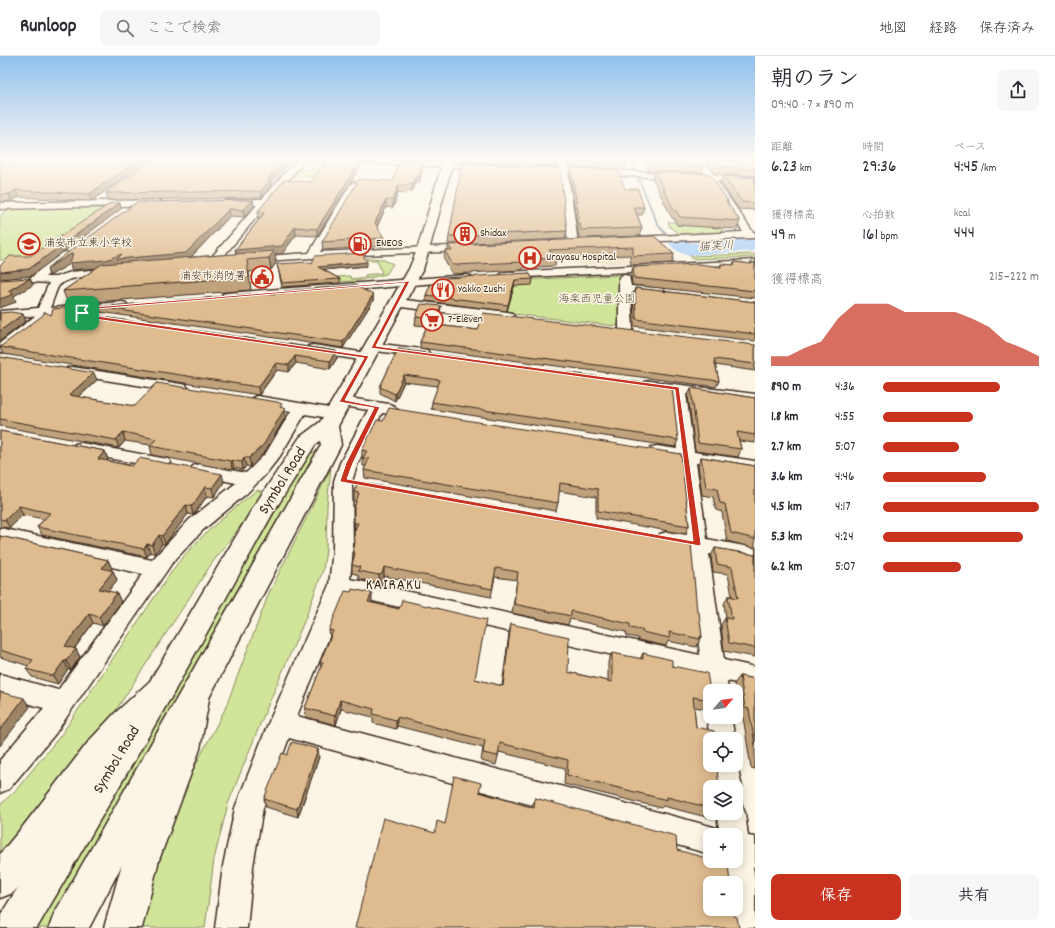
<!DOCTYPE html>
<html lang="ja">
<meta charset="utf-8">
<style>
body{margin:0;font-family:Dekko,"Klee One",sans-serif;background:#f7f7f7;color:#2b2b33;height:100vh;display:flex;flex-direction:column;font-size:15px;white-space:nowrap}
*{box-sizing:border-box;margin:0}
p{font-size:13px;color:#7c7c81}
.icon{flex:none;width:22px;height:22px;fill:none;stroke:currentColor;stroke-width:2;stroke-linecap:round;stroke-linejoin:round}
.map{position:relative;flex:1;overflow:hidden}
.sheet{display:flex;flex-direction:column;background:#fff;width:300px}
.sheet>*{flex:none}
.needle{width:26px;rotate:61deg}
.tools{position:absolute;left:703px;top:628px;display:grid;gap:8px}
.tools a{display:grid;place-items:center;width:40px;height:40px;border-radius:8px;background:#fff;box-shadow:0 2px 10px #0003;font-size:20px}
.pin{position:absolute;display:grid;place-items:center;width:34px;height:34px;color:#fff;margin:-17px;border-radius:8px;box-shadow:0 2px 6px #0006}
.round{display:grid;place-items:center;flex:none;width:42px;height:42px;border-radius:8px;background:#f7f7f7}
.summary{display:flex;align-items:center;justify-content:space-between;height:68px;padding:0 16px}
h1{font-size:22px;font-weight:600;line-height:30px}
.stats{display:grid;grid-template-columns:repeat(3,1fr);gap:6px;height:68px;padding:4px 16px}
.stats div{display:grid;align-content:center}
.stats b{font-size:17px;font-weight:600}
.stats small{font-size:11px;font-weight:400}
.stats p{font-size:11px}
.chart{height:112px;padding:8px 16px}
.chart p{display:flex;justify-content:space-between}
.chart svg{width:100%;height:72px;margin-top:4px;fill:#c8321e;opacity:.7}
.cta{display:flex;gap:8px;margin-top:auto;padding:8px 16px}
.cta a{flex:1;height:46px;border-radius:8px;background:#c8321e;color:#fff;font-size:16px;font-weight:600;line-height:46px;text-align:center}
.cta a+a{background:#f7f7f7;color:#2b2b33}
ul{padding:0 16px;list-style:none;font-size:13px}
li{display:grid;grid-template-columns:64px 48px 1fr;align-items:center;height:30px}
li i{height:10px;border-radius:5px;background:#c8321e}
header{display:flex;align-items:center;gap:24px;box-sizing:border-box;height:56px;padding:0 20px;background:#fff;border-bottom:1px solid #e1e1e2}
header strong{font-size:19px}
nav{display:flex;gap:22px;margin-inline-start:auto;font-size:14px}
.search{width:280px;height:36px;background:#f7f7f7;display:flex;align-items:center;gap:10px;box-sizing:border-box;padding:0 14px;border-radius:8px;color:#7c7c81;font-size:15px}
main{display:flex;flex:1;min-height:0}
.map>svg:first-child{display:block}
.built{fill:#f3e4cc}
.green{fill:#d1e59a;stroke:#86885c}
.water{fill:#aed2f7;stroke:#808fa0}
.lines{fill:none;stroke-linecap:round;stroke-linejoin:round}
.stream{fill:#808fa0;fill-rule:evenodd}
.river{fill:#aed2f7;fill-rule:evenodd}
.minor-casing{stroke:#3b2a1e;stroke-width:3}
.major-casing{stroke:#3b2a1e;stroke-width:3}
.highway-casing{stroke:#3b2a1e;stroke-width:3}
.minor{fill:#fcf5e5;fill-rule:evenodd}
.major{fill:#fcf5e5;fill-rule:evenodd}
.highway{fill:#fcf5e5;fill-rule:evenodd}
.wall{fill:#c0a27c;stroke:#3b2a1e}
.shaded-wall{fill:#9c8465;stroke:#3b2a1e}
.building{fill:#dfbc90;stroke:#3b2a1e}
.route{fill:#c8321e;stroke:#fff;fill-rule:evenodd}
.labels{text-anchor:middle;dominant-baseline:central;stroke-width:3;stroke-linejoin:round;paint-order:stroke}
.far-poi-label{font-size:11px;fill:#3b2a1e;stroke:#fcf5e5;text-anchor:start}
.far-park-label{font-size:11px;fill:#594f37;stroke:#fcf5e5}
.far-water-label{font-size:12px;font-style:italic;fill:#585454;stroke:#fcf5e5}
.quarter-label{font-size:15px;letter-spacing:1px;fill:#3b2a1e;stroke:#fcf5e5}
.near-street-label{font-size:16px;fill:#3b2a1e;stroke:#fcf5e5}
</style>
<header>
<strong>Runloop</strong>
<div class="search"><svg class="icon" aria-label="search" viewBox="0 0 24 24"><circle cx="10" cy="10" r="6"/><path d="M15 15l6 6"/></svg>ここで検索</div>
<nav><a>地図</a><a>経路</a><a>保存済み</a></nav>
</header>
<main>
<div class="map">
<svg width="755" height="872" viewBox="0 0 755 872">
<rect width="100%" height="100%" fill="#fcf5e5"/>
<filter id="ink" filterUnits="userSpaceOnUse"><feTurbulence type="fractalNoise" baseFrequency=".025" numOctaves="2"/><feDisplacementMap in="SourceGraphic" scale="8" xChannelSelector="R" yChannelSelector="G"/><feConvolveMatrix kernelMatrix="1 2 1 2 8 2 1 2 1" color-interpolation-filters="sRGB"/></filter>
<g filter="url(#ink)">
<path class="built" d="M653 187 674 205 579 209 563 192Z"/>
<g class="green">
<path d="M299 113 340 115 319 122 293 121Z"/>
<path d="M108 152 27 204H0V160L9 153Z"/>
<path d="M668 166H676L677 169 721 172 724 178 681 180 670 171Z"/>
<path d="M755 198V201L693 203 690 200Z"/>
<path d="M368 202 382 203 393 208 386 218 356 225 339 226 337 221 350 220 351 223 365 221V219L382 217 377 204H346Z"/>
<path d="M621 219V268L615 270 505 257 517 224Z"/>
<path d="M309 396 318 397 54 872H37Z"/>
<path d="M331 412 327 449 326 494 323 514 306 561 263 661 228 748 214 803 205 872H139L173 752 225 653 269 537Z"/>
<path d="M257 434 266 437 212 507 84 703 0 807V749L16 734 61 679 177 508C201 479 228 457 257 434Z"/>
</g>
<path class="water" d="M755 185V194L693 197 684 195 673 189Z"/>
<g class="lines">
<path class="stream" d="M629 102H631L659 169 668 178V180H666L657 169Z"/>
<path class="river" d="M678 181 692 187 755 183V195L688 199C680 197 673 194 669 187L671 183Z"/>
<g class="minor-casing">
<g id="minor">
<path d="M298 102H356L487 109 491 111 487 113 309 104 306 103 216 209H208L207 207 208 205 257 149H230L225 146 227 144 262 143Z"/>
<path d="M559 102H565L567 112 705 119 694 102H702L714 119 755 121V127L717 125 753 176H755V182L629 186 628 184 633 181 743 176 709 124 568 117 578 187 577 189H569L568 187 560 117 536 115 532 113 536 111 559 112Z"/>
<path d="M354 126 358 129 320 196 472 189 477 192 472 195 360 199 248 206 247 204 248 202 252 201 309 197 350 129Z"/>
<path d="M158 144 161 145 163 147 161 149 0 153V147Z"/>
<path d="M66 196 71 199 70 201 45 221H56L71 216 112 212 118 215 112 218C99 220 66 219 58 231 55 237 53 245 50 252L122 246 126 247 128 250 126 253 122 254 48 259 44 266 5 296 0 297V287L35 260 0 263V255L38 252 49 227 31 226 29 224 38 215 62 197Z"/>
<path d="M755 204V210L506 222 502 221 500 219 502 217 506 216Z"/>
<path d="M467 219 471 220 473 222 471 224 227 245 223 244 221 241 223 238 227 237Z"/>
<path d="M625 219 629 220 631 230 659 232 663 233 665 236 663 239 659 240 631 237 633 274 631 277H621L619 274V222L621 220Z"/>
<path d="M397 243 508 256 512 257 514 260 512 263 508 264 393 250 391 247 393 244Z"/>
<path d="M373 287 422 293 427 294 429 297 427 300 422 301 368 294 366 291 368 288Z"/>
<path d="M313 289 367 297 372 298 374 301 372 304 367 305 308 296 306 293 308 290Z"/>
<path d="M72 311 181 328 186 329 188 332 186 335 181 336 67 318 65 315 67 312Z"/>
<path d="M649 325 755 338V348L686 338 694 396 755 405V417L696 407 707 483 755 492V506L709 498 724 604 755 611V631L727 625 728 635H710V644L707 643 704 635 702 619 346 539 297 660 710 770 719 773 717 757H736V745L741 747 745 757 748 780 755 781V811L753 810 755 825V872H730L728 853H736V827H725L723 805H736V779H710V798L289 682 263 752 253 810 247 872H215L223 810 235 752 268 668 329 529 333 493 334 425 340 407 368 354 337 349 334 346 337 343 342 341 389 348 394 350 397 353 394 356 389 358 382 357 358 407 352 425 353 493 350 523 700 599 688 494 660 488 657 483 660 478 667 476 687 479 678 404 651 399 649 395 651 391 657 390 677 393 671 336 644 332 642 329 644 326Z"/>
<path d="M257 340 335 353 341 355 343 358 341 361 335 363 305 358 280 400 265 419 246 438 203 474 172 507 55 678 9 733 0 737V704L44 652 0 640V618L58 634 143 518 0 486V472L152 504 189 464 236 427 193 418 190 414 193 410 199 408 246 417 266 397 291 355 252 348 249 345 252 342Z"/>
<path d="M81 387 162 402 168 403 171 407 168 411 162 412 75 396 73 392 75 388Z"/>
<path d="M710 653V661H731L735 683H710V685L707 661Z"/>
<path d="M736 704 742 731 736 741V731H714L712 709H736Z"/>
</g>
</g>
<g class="major-casing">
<path id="major" d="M444 102H454L429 194 423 213 338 370 341 389 89 872H49L54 858 321 389 320 385 315 389 273 457 170 643 37 872H0L1 858 150 625 254 450 300 381 320 366 409 213 417 194Z"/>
</g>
<g class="highway-casing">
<g id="highway">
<path d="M160 621 170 625 175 634 170 643 136 679 111 707 49 794 26 823 13 837 0 842V798L24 769 89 685 114 658 150 625Z"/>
<path d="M194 630 205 633 209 643 200 693 159 804 142 872H104L123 804 168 693 179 643 183 633Z"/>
</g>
</g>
<use href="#minor" class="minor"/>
<use href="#major" class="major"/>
<use href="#highway" class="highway"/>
</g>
<g class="wall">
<path d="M0 102H153L91 145 19 141 11 145 0 146Z"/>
<path d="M362 102V108L317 180 296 179 282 198H275L276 207 271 214 249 216 251 234 68 248 63 235 95 213 72 214 70 208 49 220 47 212 253 144 254 151 244 161 230 160 191 201 236 198 235 194 260 162H258V155L311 126Z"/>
<path d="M384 102H432L431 104Z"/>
<path d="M464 102H559L558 103 557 110 463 106Z"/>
<path d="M565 102H626L627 105 626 112 614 111V113L568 111 567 104Z"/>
<path d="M643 102H698L704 111 702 117 649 115Z"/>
<path d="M703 102H755V120L715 118Z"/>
<path d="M423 105V111L419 127H415L412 135H407V137L398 136 393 152 386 151 377 171 384 182V190L323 194 322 186 393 125Z"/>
<path d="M571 112 625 133 644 151 642 159H637L642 172 639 180 579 182 570 119Z"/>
<path d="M655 116 728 145V148L740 165 737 173 677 169 674 162H672L653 123Z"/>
<path d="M723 120 755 122V154L739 153 721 127Z"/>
<path d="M273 125 271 127V130L261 142 108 144 106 137Z"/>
<path d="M567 175 565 183 448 188 449 180Z"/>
<path d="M654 180 674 198 672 207 631 209 630 199 556 202 555 210 523 212 522 214 452 218 444 203 445 195H448V189Z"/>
<path d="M734 206 751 208V206L755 207V242L632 229 631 218 633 211 720 210 721 208 733 209Z"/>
<path d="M312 207 367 210 324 214 340 223V227L282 231 277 208Z"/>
<path d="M529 217 533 223 532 229 514 230 507 255 425 245 426 239Z"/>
<path d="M635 232 755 246V285L634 270 633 239Z"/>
<path d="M251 239H373V245L343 292 100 256 98 251Z"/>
<path d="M76 256 81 258 336 295 337 302 330 313 296 307 289 316 277 314 259 339 3 298 0 291 51 259Z"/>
<path d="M440 258 436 269 478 274 755 289V315L715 309 719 325 716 331 420 292V286L427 270 415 269 416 261Z"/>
<path d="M398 293 678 384 675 391 431 353 432 346 438 330 404 326 395 345 380 337V331Z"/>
<path d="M0 301 97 324 79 341 135 350 282 352 286 360 265 396 251 411 246 410 243 414 234 412 232 414 152 399 150 390V389L125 385 119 392 0 370Z"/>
<path d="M691 332 755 342V387L739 385 741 393 738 401 695 395 688 340Z"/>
<path d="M383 365 681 398 689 470 685 478 596 462V441L559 435 558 447 556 455 365 422 364 414 366 410H363V402H362V394Z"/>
<path d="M0 375 105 395 108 404 107 405 224 426 214 441 207 440 195 457 193 459 188 458 165 488H162L155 498 150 496 147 501 42 479 37 471 44 463 23 459 10 472 0 471Z"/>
<path d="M701 401 755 410V492L727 485 722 456 716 454 713 441 702 439 698 409Z"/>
<path d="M358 426 697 555 702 581 696 591 668 585 666 590 638 584V582L627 580 626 576 570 563 568 569 512 557 517 524 495 521 491 541 384 520 382 527 379 528 359 523 358 519 352 517V509L353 504V497L355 488 354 452 356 445H354V436Z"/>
<path d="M0 480 108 504 112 513 110 514 113 515 117 524 108 535 121 546 103 570 93 567 75 592 76 593 80 601 71 614 68 613 58 628 32 621 26 613 29 610 0 601Z"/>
<path d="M715 492 755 499V601L724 595 721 569 725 562H726L724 548 728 540H732L728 518 713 516 711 500Z"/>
<path d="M372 547 475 623 502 630 509 577 511 568 568 616 608 625V606L612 597 640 603 643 597 672 610 710 635V648L706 653 694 651 696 671 718 713 710 731V757H719L714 763 663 750 661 752 564 728 565 712 499 696 496 709 481 705 483 692 397 670 396 673 373 667V661L341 653 336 669 306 661 305 652 321 612 320 606 330 583 329 574Z"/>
<path d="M740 620 755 623V713L751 712 743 661H739L736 640V635H735L734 628Z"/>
<path d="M287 699 319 701 298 761 266 751 264 743Z"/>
<path d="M479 736 531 752 535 742 677 794 734 860 435 777Z"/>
</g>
<g class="shaded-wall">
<path d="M0 102H14L0 109Z"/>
<path d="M142 102H153L91 145 89 138Z"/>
<path d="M288 102H294L273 125 271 127V130L261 142V135L268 123Z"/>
<path d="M362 102V108L317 180V173Z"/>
<path d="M423 105V111L419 127V120Z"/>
<path d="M416 120 415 127 412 135V128Z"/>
<path d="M398 129V136L393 152V144Z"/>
<path d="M16 134 19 141 11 145 9 138Z"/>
<path d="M253 144 254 151 244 161 243 154Z"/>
<path d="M386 144V151L375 175V167Z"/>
<path d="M120 147 121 153 31 220 0 223V216L29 213Z"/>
<path d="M229 153 230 160 187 205 72 214 70 208 49 220 47 212 73 197Z"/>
<path d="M295 171 296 179 282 198H275L276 207 271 214 269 202 237 201 235 194Z"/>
<path d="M367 206V210L318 214V211Z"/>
<path d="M30 222 33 229 14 240 16 246 0 252V243L8 235Z"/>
<path d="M515 224 514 230 507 255 508 249Z"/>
<path d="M373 239V245L343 292V286Z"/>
<path d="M441 250 440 258 435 271 436 263Z"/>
<path d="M23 258 26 265 0 285V275Z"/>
<path d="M336 295 337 302 330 313V305Z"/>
<path d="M295 300 296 307 289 316V309Z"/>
<path d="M276 307 277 314 259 339 258 331Z"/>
<path d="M94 317 97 324 72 347 69 339Z"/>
<path d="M404 319V326L395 345V338Z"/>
<path d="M285 352 286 360 265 396 251 411 249 402Z"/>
<path d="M123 376 125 385 119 392 116 384Z"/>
<path d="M105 395 108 404 101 411 98 403Z"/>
<path d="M244 402 246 410 243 414 242 406Z"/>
<path d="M232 404 234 412 232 414 231 405Z"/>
<path d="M222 418 224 426 214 441 212 432Z"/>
<path d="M205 431 207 440 195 457 193 459 191 450Z"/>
<path d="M186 449 188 458 165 488 162 480Z"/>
<path d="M19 450 23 459 10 472 5 464Z"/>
<path d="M159 479 162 488 155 498 152 489Z"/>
<path d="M147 488 150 496 147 501 144 493Z"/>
<path d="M108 504 112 513 105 521 102 512Z"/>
<path d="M384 511V520L382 527 379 528V519Z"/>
<path d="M113 515 117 524 103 542 99 533Z"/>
<path d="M117 537 121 546 103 570 99 561Z"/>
<path d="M372 537V546L369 555 368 546Z"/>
<path d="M89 558 93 567 70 598 65 590Z"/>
<path d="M76 593 80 601 71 614 66 605Z"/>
<path d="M64 605 68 613 58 628 53 620Z"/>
<path d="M24 642 30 651 0 690V674Z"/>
<path d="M340 644 341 653 336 669 335 660Z"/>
<path d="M397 661V670L396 673V664Z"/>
<path d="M318 693 319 701 298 761 297 753Z"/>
</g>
<g class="building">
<path d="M14 102H142L89 138 16 134 9 138 0 139V109Z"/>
<path d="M156 102H288L272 118 268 123H271L261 135 106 137Z"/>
<path d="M329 102H362L317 173 295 171 282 190 235 194 265 156 258 155 284 124 311 126Z"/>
<path d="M513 102H558V104Z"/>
<path d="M569 102H626L627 105H615V107L569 104Z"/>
<path d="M648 102H698L704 111 651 108Z"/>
<path d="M710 102H755V113L717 111Z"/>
<path d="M400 103 423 105 419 120H416L412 128H408L407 129H398L393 144H386L375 167 384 182 322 186 359 123 393 125Z"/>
<path d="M462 107 560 112 567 175 449 180Z"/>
<path d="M571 112 618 114 625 133H638L644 151H634L642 172 581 174Z"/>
<path d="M655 116 710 118 728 145H726L740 165 680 161 676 155 674 154Z"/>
<path d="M723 120 755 122V147L742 146Z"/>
<path d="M253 144 243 154 229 153 186 197 117 203 122 198 106 204 70 207 73 197 47 212 137 146Z"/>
<path d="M111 147H120L29 213 0 216V210L10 200H30Z"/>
<path d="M654 180 674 198 633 200V191L549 194 556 202 522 204 524 206 453 209 445 195H452L448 189Z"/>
<path d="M274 195 269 202 247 204 249 221 63 235 102 208Z"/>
<path d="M362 197 367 206 318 211 340 223 282 227 277 208 309 206 312 207 315 200Z"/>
<path d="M734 206 752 208 751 206 755 207V235L634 222 633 211 698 208 721 211V208L735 209Z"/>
<path d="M529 217 533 223 515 224 508 249 426 239 430 229 445 222Z"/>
<path d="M30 222 8 235 14 238 0 243V224Z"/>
<path d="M355 229 373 239 343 286 98 251 251 238V239L285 237 284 235Z"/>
<path d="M635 232 755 246V278L636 263Z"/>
<path d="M421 248 441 250 436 263 416 261Z"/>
<path d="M75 251 76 256 81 258 336 295 330 305 295 300 289 309 276 307 258 331 0 291 42 260 45 256 51 259 53 253Z"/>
<path d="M11 256 23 258 0 275V257Z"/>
<path d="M483 257 755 289V308L714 303 719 325 420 286 428 268 478 274Z"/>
<path d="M398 293 672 331 678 384 432 346 440 324 404 319 395 338 380 331Z"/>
<path d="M0 301 94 317 69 339 86 342 135 350 157 327 277 346 282 348 280 351 285 352 264 388 249 402H244L242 406 232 404 231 405 150 390 156 383 123 376 116 384 0 363Z"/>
<path d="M691 332 755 342V379L737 376 741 393 698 387Z"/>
<path d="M389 352 681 398 689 470 598 455V433L560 427 558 447 364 414 369 403 363 402 367 395 362 394 377 364 383 365Z"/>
<path d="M0 375 105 395 98 403 132 410 139 402 222 418 212 432 205 431 193 449 191 450 186 449 162 480 159 479 152 489 147 488 144 493 37 471 50 457 19 450 5 464 0 463Z"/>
<path d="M701 401 755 410V483L731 477 725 448 720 447 717 433 706 431Z"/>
<path d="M358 426 691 487 697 555 699 556 702 581 700 580V583L669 576 670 582 642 576V574L630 572V568L571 555V560L514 548 518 516 496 512 492 533 384 511 382 518 379 519 358 515 360 511 352 509 355 497H353L355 486 354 476 358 467H354V452L359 437 354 436Z"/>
<path d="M0 480 108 504 102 512 113 515 99 533 117 537 99 561 89 558 65 590 76 593 66 605H64L53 620 26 613 33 604 0 594Z"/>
<path d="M715 492 755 499V592L729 587 725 562 732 563 728 540 738 542 732 511 717 508Z"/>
<path d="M352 533 372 537 368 546 399 553 402 544 486 564 475 623 503 630 511 568 569 581 568 616 612 626V597L643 603V597L672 604V610L707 617 710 635V644L693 641 696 671 714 675 715 677 716 683H710V709H718V713H717L719 731H710V752L667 741V744L567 719 568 704 500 687 498 700 483 697 485 684 397 661 396 664 373 658 374 653 340 644 335 660 305 652 323 606H320L333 575 329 574 345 535 351 536Z"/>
<path d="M740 620 755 623V689L749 653 745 652Z"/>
<path d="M0 636 24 642 0 674Z"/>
<path d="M292 686 318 693 297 753 264 743 282 697 287 699Z"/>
<path d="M454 720 481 727 479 736 534 752 535 742 676 780 677 794 710 803V805H716L728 808 730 827H710V853H733L734 860 737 861 739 872H355L383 762 435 777 437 765 445 768Z"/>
</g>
</g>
<linearGradient id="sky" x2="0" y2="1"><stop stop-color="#91c0ee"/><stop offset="0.46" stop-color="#fefaf3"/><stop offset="1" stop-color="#fefaf3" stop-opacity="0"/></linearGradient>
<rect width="755" height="224" fill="url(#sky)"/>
<path class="route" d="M410 225 376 290 679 331 701 488 700 490 341 426 340 425 346 407 374 352 339 346 364 302 88 262 79 257 80 253 82 252ZM405 227 371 292 675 334 693 485 347 423 353 407 380 351 345 344 369 300 90 259 84 256V254Z"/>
<defs>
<g id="building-ring" transform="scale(1.15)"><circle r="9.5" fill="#fcf5e5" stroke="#c8321e" stroke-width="1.5"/><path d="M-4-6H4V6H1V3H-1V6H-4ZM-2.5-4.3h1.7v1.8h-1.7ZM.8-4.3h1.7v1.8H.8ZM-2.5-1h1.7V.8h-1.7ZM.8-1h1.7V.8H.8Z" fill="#c8321e"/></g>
<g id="school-ring" transform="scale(1.15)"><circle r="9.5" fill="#fcf5e5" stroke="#c8321e" stroke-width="1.5"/><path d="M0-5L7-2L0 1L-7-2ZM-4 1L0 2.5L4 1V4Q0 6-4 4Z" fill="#c8321e"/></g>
<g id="fuel-ring" transform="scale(1.15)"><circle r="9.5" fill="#fcf5e5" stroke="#c8321e" stroke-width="1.5"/><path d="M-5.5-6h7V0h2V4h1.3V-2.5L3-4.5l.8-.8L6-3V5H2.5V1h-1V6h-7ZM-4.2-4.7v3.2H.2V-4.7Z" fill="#c8321e"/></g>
<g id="hospital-ring" transform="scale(1.15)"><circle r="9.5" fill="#fcf5e5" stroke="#c8321e" stroke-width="1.5"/><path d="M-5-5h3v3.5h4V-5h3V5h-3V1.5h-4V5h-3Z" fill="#c8321e"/></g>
<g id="civic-ring" transform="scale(1.15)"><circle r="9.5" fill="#fcf5e5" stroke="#c8321e" stroke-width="1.5"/><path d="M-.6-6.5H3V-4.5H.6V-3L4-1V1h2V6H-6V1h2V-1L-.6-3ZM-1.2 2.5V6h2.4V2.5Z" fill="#c8321e"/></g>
<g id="restaurant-ring" transform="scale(1.15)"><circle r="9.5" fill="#fcf5e5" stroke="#c8321e" stroke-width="1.5"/><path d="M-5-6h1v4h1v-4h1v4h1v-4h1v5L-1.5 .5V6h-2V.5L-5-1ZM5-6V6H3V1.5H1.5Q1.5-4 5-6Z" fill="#c8321e"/></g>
<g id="supermarket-ring" transform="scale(1.15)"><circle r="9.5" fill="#fcf5e5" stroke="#c8321e" stroke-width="1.5"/><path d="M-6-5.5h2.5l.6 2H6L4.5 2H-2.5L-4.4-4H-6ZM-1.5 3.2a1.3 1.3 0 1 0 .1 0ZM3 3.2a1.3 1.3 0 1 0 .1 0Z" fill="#c8321e"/></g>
</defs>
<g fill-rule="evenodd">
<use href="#building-ring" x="465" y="178"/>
<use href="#school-ring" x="29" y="188"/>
<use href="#fuel-ring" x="360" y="188"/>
<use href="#hospital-ring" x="530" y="202"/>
<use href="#civic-ring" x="262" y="221"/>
<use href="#restaurant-ring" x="443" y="234"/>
<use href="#supermarket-ring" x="432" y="264"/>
</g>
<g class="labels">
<g class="far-poi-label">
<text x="480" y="178">Shidax</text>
<text x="44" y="188">浦安市立東小学校</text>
<text x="376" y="188">ENEOS</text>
<text x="546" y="202">Urayasu Hospital</text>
<text x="246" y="221" text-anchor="end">浦安市消防署</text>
<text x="458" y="234">Yakko Zushi</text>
<text x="448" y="264">7-Eleven</text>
</g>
<g class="far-park-label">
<text x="597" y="244">海楽西児童公園</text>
</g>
<g class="far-water-label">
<text transform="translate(716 191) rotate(-3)">猫実川</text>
</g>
<g class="quarter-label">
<text x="394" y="530">KAIRAKU</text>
</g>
<g class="near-street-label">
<text transform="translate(283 425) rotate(-58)">Symbol Road</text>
<text transform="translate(117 704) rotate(-59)">Symbol Road</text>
</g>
</g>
</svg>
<div class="tools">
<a><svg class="needle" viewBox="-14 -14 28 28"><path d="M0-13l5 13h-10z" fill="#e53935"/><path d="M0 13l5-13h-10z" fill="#7c7c81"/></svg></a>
<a><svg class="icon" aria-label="locate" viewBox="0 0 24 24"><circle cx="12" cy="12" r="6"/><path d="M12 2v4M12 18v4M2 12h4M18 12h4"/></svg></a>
<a><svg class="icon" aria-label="layers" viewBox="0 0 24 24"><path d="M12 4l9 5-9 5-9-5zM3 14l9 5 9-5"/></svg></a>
<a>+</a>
<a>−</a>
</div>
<div class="pin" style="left:82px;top:257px;background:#1e9e55"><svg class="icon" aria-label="arrive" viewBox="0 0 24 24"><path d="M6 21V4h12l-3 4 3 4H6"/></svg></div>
</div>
<section class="sheet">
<div class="summary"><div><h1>朝のラン</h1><p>09:40 · 7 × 890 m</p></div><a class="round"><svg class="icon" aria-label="share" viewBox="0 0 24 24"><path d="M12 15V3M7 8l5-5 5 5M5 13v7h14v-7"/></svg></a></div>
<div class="stats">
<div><p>距離</p><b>6.23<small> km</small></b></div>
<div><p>時間</p><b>29:36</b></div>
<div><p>ペース</p><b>4:45<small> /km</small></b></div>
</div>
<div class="stats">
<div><p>獲得標高</p><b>49<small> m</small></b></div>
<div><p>心拍数</p><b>161<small> bpm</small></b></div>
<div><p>kcal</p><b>444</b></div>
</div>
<div class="chart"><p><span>獲得標高</span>215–222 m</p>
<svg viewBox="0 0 160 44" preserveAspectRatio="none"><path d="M0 44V38L10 38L20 33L30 29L40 15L50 6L60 6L70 6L80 11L90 11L100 11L110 11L120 15L130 20L140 29L150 33L160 38V44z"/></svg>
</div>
<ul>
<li><b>890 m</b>4:36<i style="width:75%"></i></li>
<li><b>1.8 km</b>4:55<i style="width:58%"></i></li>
<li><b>2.7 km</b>5:07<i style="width:49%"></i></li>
<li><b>3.6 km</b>4:46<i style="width:66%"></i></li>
<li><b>4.5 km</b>4:17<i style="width:100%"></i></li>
<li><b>5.3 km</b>4:24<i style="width:90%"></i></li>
<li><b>6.2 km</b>5:07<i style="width:50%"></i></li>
</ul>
<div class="cta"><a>保存</a><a>共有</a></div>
</section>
</main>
